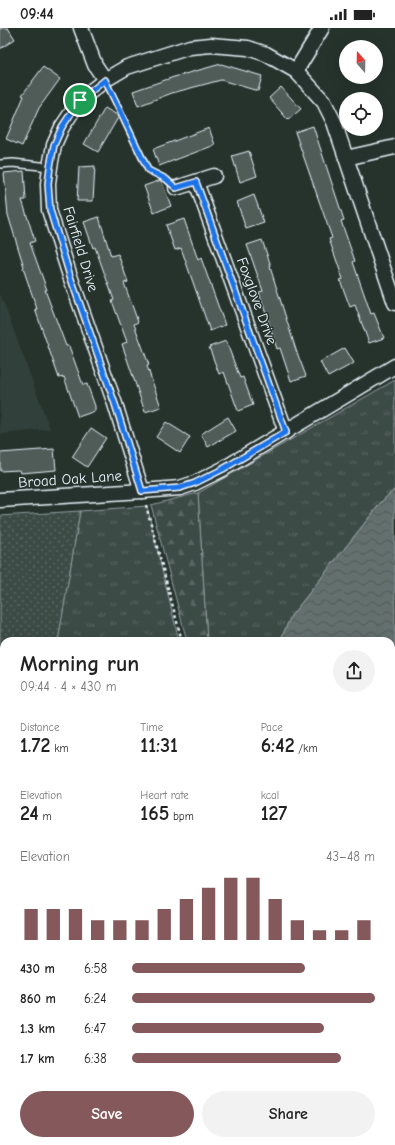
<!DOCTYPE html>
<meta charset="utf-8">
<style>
body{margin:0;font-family:"Comic Neue",sans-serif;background:#f2f2f2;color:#222;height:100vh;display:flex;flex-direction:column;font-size:15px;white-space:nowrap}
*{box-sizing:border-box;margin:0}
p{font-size:13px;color:#767676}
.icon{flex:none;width:22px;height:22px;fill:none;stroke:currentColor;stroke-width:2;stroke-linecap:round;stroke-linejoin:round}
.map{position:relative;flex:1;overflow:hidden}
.panel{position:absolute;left:0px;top:609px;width:395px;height:508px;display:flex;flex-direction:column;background:#fff;border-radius:12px 12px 0 0;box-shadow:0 4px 16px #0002}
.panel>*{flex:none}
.needle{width:26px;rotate:340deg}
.buttons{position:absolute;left:339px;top:12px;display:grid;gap:8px}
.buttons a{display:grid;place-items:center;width:44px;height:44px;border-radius:50%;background:#fff;box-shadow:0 4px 16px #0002;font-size:20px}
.pin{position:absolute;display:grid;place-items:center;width:34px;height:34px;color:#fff;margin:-17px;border:2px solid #fff;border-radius:50%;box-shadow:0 1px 4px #0007}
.round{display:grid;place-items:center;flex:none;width:42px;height:42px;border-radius:21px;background:#f2f2f2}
.overview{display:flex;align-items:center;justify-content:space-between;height:68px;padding:0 20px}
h1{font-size:22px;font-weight:700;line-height:30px}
.stats{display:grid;grid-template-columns:repeat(3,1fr);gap:6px;height:68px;padding:4px 20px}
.stats div{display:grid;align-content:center}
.stats b{font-size:20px;font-weight:700}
.stats small{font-size:11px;font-weight:400}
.stats p{font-size:11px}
.chart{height:112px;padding:8px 20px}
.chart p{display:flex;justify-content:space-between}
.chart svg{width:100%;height:72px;margin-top:4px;stroke:#85585c;stroke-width:6}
.primary-button{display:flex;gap:8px;margin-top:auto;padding:8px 20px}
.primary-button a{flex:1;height:46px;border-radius:24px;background:#85585c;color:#fff;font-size:16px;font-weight:700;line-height:46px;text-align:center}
.primary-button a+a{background:#f2f2f2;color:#222}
ul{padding:0 20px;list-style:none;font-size:13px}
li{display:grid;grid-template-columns:64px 48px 1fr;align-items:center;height:30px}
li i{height:10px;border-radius:5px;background:#85585c}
.status{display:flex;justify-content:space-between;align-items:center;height:28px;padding:0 20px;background:#fff;direction:ltr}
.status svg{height:11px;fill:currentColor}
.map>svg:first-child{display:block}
.built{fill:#333f3a}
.grass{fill:url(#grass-tufts);stroke:#939ea0}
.forest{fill:url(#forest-firs);stroke:#939ea0}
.park{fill:url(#park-dots);stroke:#939ea0}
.water{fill:url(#water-waves);stroke:#98a3a5}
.building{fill:#505c59;stroke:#e8f1f8}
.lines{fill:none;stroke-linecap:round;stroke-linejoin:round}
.lane-casing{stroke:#e8f1f8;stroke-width:10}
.street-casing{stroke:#e8f1f8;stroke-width:17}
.path{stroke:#e8f1f8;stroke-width:2.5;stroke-dasharray:3 3;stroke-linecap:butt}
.lane{stroke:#26332d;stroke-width:7}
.street{stroke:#26332d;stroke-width:14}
.route-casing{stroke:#fff;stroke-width:8}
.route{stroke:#1a73e8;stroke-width:5}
.labels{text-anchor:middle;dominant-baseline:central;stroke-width:3;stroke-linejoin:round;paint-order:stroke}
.street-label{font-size:15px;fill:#e8f1f8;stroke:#26332d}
</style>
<div class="status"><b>09:44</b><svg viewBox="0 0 49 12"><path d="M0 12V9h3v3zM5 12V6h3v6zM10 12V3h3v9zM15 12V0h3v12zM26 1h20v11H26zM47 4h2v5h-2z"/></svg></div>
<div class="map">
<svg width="395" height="1117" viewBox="0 0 395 1117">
<defs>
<pattern id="grass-tufts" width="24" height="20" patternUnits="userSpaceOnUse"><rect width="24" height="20" fill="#3e4b47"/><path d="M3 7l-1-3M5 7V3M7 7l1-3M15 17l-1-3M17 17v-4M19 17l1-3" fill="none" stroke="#5a6562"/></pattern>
<pattern id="forest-firs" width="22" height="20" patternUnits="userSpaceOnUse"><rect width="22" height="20" fill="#3e4b47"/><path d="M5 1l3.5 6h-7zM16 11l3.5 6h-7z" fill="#5a6562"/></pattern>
<pattern id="park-dots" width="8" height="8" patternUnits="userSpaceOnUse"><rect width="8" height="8" fill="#3e4b47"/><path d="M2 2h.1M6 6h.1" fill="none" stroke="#5a6562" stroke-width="1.8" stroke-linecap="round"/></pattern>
<pattern id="water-waves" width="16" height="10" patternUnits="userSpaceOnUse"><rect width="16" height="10" fill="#636f6d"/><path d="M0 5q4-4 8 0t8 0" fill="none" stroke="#535a5a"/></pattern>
</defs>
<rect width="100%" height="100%" fill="#26332d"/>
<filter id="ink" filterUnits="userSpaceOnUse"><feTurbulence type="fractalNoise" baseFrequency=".025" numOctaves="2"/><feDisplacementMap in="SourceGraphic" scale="8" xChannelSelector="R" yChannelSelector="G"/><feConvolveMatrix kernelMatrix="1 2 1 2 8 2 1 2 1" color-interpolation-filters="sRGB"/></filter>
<g filter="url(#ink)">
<path class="built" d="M0 265 50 401 0 406Z"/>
<g class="grass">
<path d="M395 352V461L383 472 291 588 280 613H207L198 465Z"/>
<path d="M147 478 179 613H58L80 483Z"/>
<path d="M395 665V1000L391 993V677Z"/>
<path d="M4 800V953L0 951V802Z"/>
</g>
<g class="forest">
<path d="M198 465 207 613H187L151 477Z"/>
<path d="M4 720V800L0 802V724Z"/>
<path d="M0 951 4 953V1007H0Z"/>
<path d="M65 1113H121L125 1117H67Z"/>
</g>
<path class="park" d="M80 483 58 613H4V720L0 724V488Z"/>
<path class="water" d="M395 461V665L391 677V613H280L291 588 383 472Z"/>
<g class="building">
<path d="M0 0H8L15 11 0 21Z"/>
<path d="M221 36 262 48 258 63 221 52 172 65 138 78 133 63 174 49Z"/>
<path d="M43 39 60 51 39 80 22 118 6 111 24 68 22 67Z"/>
<path d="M281 59 301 81 288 92 269 70Z"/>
<path d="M105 80 119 88 98 124 84 116Z"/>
<path d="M313 98 344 192 341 193 355 233 353 234 371 286 374 285 384 310 369 315 355 277 350 279 340 252 343 251 329 211 332 210 295 104Z"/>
<path d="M209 100 215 117 159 138 153 121Z"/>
<path d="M249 123 257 148 240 154 232 128Z"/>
<path d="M95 138 93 173H77L79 139Z"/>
<path d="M24 143 26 172H22L35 213 30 215 47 262H45L66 318H69L83 357 87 356 95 378V383L78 389 64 349 59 350 35 281H37L23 240 24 239 8 187 4 145Z"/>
<path d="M161 152 171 178 154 185 144 158Z"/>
<path d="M254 167 264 195 246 201 237 174Z"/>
<path d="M99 189 111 228 118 226 128 254 124 255 138 294 134 296 149 337 147 338 161 379 145 384 122 316 127 314 112 273 114 272 95 219 93 220 84 194Z"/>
<path d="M184 191 198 232 201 230 225 297 210 303 181 220 175 222 166 197Z"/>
<path d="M262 212 271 238 270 239 296 322 306 348 291 353 280 320 277 321 259 264 263 263 247 217Z"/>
<path d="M226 313 240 350 243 349 253 377 238 383 224 344 219 346 209 319Z"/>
<path d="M345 320 354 335 328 349 320 334Z"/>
<path d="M228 389 236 403 208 419 201 406Z"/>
<path d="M166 394 190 409 180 425 156 409Z"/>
<path d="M91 400 106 410 87 439 72 429Z"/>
<path d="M54 421 56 442 21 445 20 442 0 443V425Z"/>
</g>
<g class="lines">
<g class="lane-casing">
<path id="lane" d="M0 136 13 135 50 139"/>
</g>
<g class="street-casing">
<g id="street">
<path d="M81 0 95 37 105 52"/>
<path d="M296 43 322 0"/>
<path d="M346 130 395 119"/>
<path d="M196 154 286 404"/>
<path d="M176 160 214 148"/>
<path d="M142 463 115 376 70 248 49 182 48 156 50 139 54 117 62 99 80 72 105 52 127 39 190 19 211 17 248 20 266 26 296 43 324 74 334 94 395 275"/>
<path d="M0 472 142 463 180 460 195 455 223 441 395 338"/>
</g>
</g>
<g class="path">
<path d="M111 65 148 142 165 151"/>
<path d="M146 477 182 613"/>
<path d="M391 1009 395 1015"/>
<path d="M0 1014 4 1013"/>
</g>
<use href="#lane" class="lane"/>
<use href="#street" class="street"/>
</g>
</g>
<g class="lines" filter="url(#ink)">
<g class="route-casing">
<path id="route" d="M105 52 148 142 166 151 176 160 196 154 286 404 223 441 195 455 180 460 142 463 115 376 70 248 50 182 48 156 50 139 54 117 62 99 80 72Z"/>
</g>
<use href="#route" class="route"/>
</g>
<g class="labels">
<g class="street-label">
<text transform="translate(81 221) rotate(73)">Fairfield Drive</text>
<text transform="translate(257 273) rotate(70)">Foxglove Drive</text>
<text transform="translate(70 451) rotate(-4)">Broad Oak Lane</text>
</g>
</g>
</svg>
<div class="buttons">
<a><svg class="needle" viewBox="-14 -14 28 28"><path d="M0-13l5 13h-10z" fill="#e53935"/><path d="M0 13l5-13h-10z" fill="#767676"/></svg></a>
<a><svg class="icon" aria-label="locate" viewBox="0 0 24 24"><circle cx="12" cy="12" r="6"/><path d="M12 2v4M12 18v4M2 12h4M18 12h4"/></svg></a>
</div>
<div class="pin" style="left:80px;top:72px;background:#1e9e55"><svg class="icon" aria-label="arrive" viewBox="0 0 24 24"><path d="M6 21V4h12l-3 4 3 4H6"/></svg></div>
<section class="panel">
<div class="overview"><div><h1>Morning run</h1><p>09:44 · 4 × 430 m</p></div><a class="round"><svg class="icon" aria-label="share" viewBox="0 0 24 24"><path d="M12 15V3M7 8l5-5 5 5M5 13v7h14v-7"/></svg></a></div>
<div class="stats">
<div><p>Distance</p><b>1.72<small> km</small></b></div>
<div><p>Time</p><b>11:31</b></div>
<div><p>Pace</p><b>6:42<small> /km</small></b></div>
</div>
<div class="stats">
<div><p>Elevation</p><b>24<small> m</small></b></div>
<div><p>Heart rate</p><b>165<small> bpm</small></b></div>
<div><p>kcal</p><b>127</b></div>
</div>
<div class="chart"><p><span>Elevation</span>43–48 m</p>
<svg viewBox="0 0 160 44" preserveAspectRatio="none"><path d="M5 44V25M15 44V25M25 44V25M35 44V32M45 44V32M55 44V32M65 44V25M75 44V19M85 44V12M95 44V6M105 44V6M115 44V19M125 44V32M135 44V38M145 44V38M155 44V32"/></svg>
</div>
<ul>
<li><b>430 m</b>6:58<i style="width:71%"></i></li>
<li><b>860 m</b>6:24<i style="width:100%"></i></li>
<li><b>1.3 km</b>6:47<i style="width:79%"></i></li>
<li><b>1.7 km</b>6:38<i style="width:86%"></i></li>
</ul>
<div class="primary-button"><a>Save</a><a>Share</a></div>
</section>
</div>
